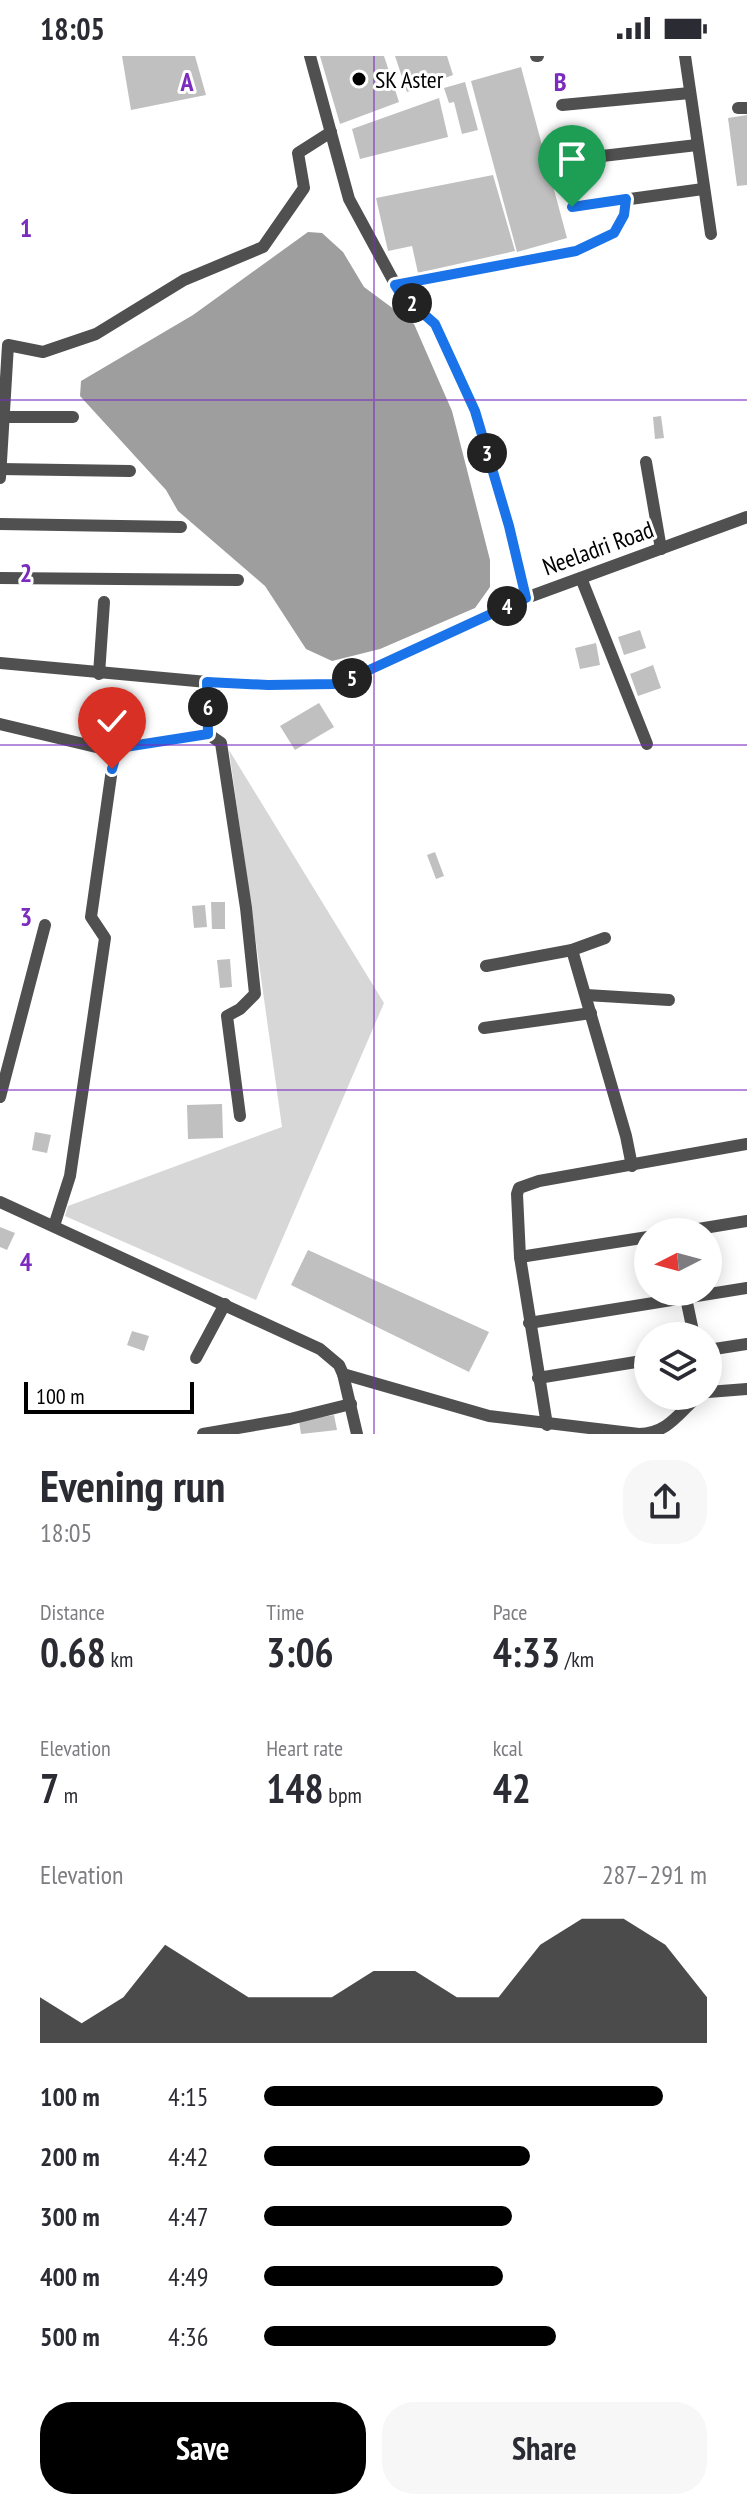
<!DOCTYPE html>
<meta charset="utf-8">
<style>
body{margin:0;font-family:"PT Sans Narrow",sans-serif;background:#f7f7f7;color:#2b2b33;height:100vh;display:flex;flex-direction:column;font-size:30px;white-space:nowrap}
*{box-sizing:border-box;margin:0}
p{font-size:26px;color:#7c7c81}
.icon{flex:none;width:44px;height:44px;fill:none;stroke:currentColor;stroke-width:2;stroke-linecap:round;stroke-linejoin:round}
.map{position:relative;height:1378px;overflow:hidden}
.drawer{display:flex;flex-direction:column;background:#fff;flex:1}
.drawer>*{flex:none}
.needle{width:52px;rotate:264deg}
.buttons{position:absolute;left:634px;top:1162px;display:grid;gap:16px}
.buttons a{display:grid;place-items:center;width:88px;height:88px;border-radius:50%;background:#fff;box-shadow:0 4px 20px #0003;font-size:40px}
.scale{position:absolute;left:24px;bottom:20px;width:170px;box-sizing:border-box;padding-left:8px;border:4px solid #000;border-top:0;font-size:22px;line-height:28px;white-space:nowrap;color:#000;-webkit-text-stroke:6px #fff;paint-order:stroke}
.pin{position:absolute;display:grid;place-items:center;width:68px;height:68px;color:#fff;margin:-82px -34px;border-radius:50% 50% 50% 0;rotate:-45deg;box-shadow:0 0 8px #0007}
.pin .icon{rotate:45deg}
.km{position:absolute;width:40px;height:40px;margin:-20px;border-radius:50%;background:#222;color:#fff;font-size:22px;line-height:40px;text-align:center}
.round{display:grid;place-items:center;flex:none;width:84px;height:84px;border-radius:32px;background:#f7f7f7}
.headline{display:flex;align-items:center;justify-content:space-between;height:136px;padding:0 40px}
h1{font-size:44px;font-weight:700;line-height:60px}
.stats{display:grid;grid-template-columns:repeat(3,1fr);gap:12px;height:136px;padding:8px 40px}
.stats div{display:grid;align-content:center}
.stats b{font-size:40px;font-weight:700}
.stats small{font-size:22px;font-weight:400}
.stats p{font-size:22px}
.chart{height:224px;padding:16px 40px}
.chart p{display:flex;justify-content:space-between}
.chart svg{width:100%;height:144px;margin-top:8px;fill:#000;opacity:.7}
.action{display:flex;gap:16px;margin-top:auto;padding:16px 40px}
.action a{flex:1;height:92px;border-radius:32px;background:#000;color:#fff;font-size:32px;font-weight:700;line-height:92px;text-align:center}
.action a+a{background:#f7f7f7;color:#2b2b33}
ul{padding:0 40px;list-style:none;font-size:26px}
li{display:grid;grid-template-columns:128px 96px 1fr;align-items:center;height:60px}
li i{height:20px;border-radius:10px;background:#000}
.status{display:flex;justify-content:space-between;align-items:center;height:56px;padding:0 40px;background:#fff;direction:ltr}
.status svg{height:22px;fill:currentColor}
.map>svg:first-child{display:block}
.green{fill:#d7d7d7}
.water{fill:#9e9e9e}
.building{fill:#c0c0c0}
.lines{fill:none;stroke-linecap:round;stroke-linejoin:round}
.minor{stroke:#505050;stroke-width:12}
.route-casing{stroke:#fff;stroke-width:16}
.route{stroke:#1a73e8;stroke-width:10}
.grid{fill:none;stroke:#7b2cbf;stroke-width:2;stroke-opacity:0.55}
.poi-dot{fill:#000;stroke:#fff;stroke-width:3}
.labels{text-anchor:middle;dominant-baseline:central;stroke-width:6;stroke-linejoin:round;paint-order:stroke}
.poi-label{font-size:24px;fill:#000;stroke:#fff;text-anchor:start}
.street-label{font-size:24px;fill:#000;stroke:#fff}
.grid-label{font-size:26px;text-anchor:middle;font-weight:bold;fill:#7b2cbf;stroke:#fff;stroke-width:6;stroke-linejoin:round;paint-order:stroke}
</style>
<div class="status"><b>18:05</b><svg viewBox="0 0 49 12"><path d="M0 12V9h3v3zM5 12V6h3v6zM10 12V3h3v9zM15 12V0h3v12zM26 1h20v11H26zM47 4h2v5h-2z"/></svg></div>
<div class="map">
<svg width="747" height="1378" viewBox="0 0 747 1378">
<rect width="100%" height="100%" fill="#fff"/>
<path class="green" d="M229 694 384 947 256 1244 65 1160 68 1150 282 1071Z"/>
<path class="water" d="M308 176 322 177 343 196 364 231 414 268 452 355 490 504V531L475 552 380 593 332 605 306 593 265 530 178 455 166 434 80 340 81 325 193 259Z"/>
<g class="building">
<path d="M122 0H195L206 39 131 54Z"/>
<path d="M320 0H384L399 46 340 68Z"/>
<path d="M395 0H447L453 19 407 36Z"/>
<path d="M521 11 567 182 517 196 471 25Z"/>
<path d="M465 26 478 74 462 78 454 46 449 47 444 32Z"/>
<path d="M439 42 448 81 360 103 352 73Z"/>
<path d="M747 59V129L737 130 728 62Z"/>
<path d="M493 119 515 195 418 217 412 190 388 195 376 142Z"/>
<path d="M661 360 664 382 655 383 653 361Z"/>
<path d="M640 574 646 592 624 599 618 581Z"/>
<path d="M596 587 600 609 580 613 575 592Z"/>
<path d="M653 609 661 632 638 640 630 618Z"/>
<path d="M319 647 334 671 295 694 280 670Z"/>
<path d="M435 796 444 820 436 823 427 799Z"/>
<path d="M211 846H225V873H212Z"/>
<path d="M205 849 207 871 194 872 192 850Z"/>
<path d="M230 903 232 931 220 932 217 904Z"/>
<path d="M222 1048 223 1082 188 1083 187 1049Z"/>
<path d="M35 1076 51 1079 47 1097 32 1094Z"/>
<path d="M0 1171 15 1177 7 1194 0 1191Z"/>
<path d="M308 1194 489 1276 469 1316 291 1229Z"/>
<path d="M132 1275 149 1280 144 1295 127 1289Z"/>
<path d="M334 1359 337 1374 301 1378 299 1365Z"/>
</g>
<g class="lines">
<g class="minor">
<path d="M310 0 349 143 400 237 435 268 475 355 509 470 526 542"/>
<path d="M536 0H538"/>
<path d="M685 0 711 178"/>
<path d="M562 49 690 37"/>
<path d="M738 52H747"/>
<path d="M559 105 697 89"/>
<path d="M572 151 703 133"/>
<path d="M395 229 576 195 614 177 624 159 626 143"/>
<path d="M0 361H73"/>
<path d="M646 406 661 493"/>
<path d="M0 413 130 415"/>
<path d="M0 422 8 289 43 296 96 278 184 224 263 191 304 132 298 97 331 76"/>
<path d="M0 468 181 471"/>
<path d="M0 522 238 524"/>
<path d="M581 522 647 688"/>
<path d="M0 607 207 626 268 629 333 628 367 615 526 542 747 461"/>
<path d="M99 618 104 546"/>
<path d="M207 626 208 678"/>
<path d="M0 668 117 696"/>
<path d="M572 894 626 1080 632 1110"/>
<path d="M486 910 572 894 605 882"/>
<path d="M586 939 669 944"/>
<path d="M484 972 591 957"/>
<path d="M0 1041 45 869"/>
<path d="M0 1146 320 1293 339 1309 343 1318 357 1378"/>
<path d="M54 1170 70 1120 105 882 91 861 112 713 117 696 125 691 208 678 221 687 246 852 255 938 240 953 227 960 240 1060"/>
<path d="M680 1176 747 1165"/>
<path d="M520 1201 648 1181"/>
<path d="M686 1242 694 1280"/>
<path d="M529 1267 747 1232"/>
<path d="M708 1294 747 1288"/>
<path d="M196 1302 225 1248"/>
<path d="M343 1318 489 1360 639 1378C668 1377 678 1358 698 1340"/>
<path d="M538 1322 648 1304"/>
<path d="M708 1336 747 1333"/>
<path d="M547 1369 520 1201 517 1138 519 1132 539 1125 747 1088"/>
<path d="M203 1378 290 1363 351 1348"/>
</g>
</g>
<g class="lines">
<g class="route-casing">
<path id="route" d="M112 713 117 696 125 691 208 678 207 626 268 629 333 628 367 615 526 542 509 470 475 355 435 268 400 237 395 229 576 195 614 177 624 159 626 143 572 151"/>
</g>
<use href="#route" class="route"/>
</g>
<path class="grid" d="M374 0V1378M0 344H747M0 689H747M0 1034H747"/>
<circle class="poi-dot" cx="359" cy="23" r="8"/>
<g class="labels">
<g class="poi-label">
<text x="375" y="23">SK Aster</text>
</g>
<g class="street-label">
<text transform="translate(598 492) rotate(-20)">Neeladri Road</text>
</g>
</g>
<g class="grid-label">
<text x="187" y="35">A</text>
<text x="560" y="35">B</text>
<text x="26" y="181">1</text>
<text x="26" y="526">2</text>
<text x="26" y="870">3</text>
<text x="26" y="1215">4</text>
</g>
</svg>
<div class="buttons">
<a><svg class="needle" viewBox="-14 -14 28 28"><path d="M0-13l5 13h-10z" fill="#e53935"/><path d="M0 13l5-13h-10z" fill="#7c7c81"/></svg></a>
<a><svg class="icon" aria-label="layers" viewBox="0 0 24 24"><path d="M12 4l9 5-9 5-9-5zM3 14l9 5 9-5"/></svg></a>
</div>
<div class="scale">100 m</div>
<div class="pin" style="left:572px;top:151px;background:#1e9e55"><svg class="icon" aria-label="arrive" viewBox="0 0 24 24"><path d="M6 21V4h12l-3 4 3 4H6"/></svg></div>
<div class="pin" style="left:112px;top:713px;background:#d93025"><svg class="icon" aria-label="check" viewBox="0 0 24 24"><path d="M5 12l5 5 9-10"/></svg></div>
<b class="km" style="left:412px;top:247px">2</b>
<b class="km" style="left:487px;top:397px">3</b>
<b class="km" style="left:507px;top:550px">4</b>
<b class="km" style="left:352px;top:622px">5</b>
<b class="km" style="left:208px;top:651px">6</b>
</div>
<section class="drawer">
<div class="headline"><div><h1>Evening run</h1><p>18:05</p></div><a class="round"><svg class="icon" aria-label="share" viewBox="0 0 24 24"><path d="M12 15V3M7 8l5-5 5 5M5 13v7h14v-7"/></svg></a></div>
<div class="stats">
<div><p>Distance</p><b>0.68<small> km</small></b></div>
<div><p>Time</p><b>3:06</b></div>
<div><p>Pace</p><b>4:33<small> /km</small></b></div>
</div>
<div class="stats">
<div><p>Elevation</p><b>7<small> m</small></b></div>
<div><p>Heart rate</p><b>148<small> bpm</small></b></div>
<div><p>kcal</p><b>42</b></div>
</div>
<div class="chart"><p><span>Elevation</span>287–291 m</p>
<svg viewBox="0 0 160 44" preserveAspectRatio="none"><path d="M0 44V30L10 38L20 30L30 14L40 22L50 30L60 30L70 30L80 22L90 22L100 30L110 30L120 14L130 6L140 6L150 14L160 30V44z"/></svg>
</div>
<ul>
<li><b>100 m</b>4:15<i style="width:90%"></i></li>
<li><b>200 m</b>4:42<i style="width:60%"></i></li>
<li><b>300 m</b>4:47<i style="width:56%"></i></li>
<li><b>400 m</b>4:49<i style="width:54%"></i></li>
<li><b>500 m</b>4:36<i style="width:66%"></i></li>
</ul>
<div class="action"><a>Save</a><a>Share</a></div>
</section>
